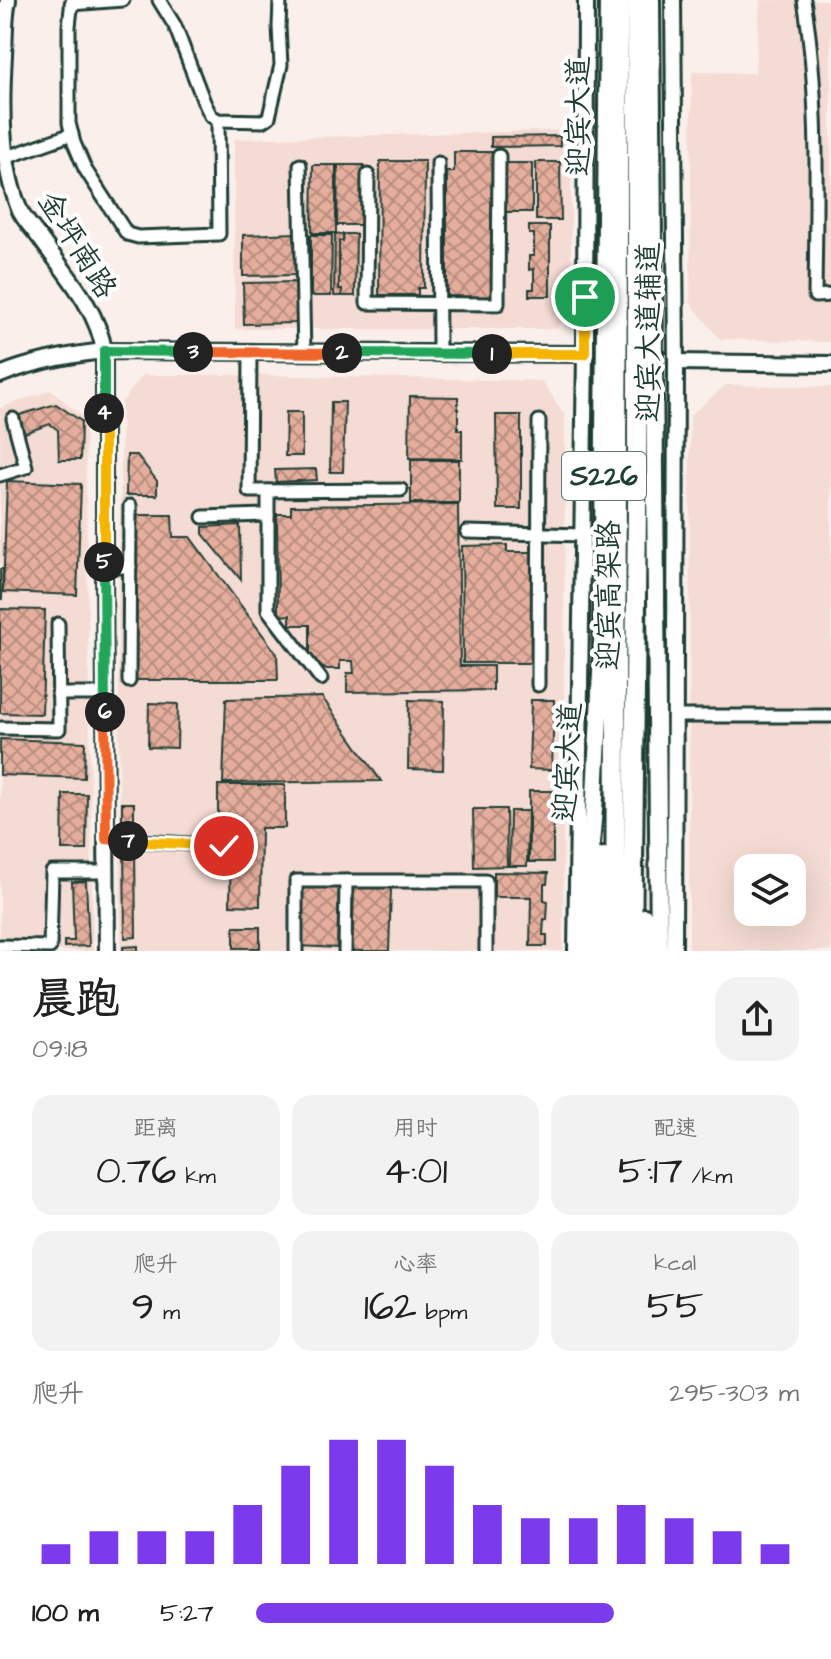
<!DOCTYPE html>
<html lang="zh">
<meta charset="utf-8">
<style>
body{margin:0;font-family:"Architects Daughter","LXGW WenKai TC",sans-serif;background:#f2f2f2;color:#222;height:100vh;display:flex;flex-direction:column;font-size:30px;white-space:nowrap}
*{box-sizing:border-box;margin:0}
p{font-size:26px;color:#767676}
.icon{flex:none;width:44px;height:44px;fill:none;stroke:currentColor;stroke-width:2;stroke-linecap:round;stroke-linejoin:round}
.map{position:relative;height:951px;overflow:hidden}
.panel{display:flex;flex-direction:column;background:#fff;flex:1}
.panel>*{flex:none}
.tools{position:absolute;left:734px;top:854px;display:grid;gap:16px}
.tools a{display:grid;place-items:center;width:72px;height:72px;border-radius:16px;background:#fff;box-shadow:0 8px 32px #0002;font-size:40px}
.pin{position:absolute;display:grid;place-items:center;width:68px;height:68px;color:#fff;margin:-34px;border:4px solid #fff;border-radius:50%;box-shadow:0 2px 8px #0007}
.km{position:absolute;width:40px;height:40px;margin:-20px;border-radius:50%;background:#222;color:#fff;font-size:22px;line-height:40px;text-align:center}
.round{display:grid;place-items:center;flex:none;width:84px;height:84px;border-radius:24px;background:#f2f2f2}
.summary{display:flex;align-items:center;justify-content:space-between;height:136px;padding:0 32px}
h1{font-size:44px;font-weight:600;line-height:60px}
.metrics{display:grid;grid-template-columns:repeat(3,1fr);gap:12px;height:136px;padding:8px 32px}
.metrics div{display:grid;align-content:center;border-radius:20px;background:#f2f2f2;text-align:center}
.metrics b{font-size:40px;font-weight:600}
.metrics small{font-size:22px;font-weight:400}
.metrics p{font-size:22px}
.chart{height:224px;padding:16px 32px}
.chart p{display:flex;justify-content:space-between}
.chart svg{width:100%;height:144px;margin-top:8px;stroke:#7c3aed;stroke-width:6}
ul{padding:0 32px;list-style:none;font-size:26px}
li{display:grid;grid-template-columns:128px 96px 1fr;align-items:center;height:60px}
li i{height:20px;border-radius:10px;background:#7c3aed}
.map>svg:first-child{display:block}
.built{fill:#f4dbd3;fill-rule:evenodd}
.building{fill:url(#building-cross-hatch);stroke:#1f3d34;stroke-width:2}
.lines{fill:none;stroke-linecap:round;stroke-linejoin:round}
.minor-casing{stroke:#1f3d34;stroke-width:17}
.tertiary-casing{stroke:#1f3d34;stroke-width:20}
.primary-casing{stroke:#1f3d34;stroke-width:22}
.trunk-casing{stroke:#1f3d34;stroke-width:24}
.minor{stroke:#fff;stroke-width:11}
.tertiary{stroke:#fff;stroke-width:14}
.primary{stroke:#fff;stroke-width:16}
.trunk{stroke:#fff;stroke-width:18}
.split-1-casing{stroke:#fff;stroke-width:16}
.split-2-casing{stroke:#fff;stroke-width:16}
.split-3-casing{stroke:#fff;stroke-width:16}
.split-4-casing{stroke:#fff;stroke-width:16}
.split-5-casing{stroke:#fff;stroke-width:16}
.split-6-casing{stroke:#fff;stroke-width:16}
.split-7-casing{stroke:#fff;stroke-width:16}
.split-8-casing{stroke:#fff;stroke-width:16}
.split-1{stroke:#f5b400;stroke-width:10}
.split-2{stroke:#22a559;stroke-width:10}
.split-3{stroke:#f0652b;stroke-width:10}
.split-4{stroke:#22a559;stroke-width:10}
.split-5{stroke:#f5b400;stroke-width:10}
.split-6{stroke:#22a559;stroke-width:10}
.split-7{stroke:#f0652b;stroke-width:10}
.split-8{stroke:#f5b400;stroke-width:10}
.labels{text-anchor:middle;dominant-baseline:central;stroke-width:8;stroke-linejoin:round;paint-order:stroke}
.shield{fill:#fff;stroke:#627771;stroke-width:2}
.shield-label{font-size:28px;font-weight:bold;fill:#1f3d34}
.street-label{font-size:30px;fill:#1f3d34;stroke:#fff}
</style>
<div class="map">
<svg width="831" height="951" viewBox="0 0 831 951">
<defs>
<pattern id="building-cross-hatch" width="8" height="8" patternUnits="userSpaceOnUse" patternTransform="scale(2)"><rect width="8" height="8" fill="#e5ad9c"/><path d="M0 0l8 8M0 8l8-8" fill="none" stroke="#b98e80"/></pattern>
</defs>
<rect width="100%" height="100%" fill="#faefeb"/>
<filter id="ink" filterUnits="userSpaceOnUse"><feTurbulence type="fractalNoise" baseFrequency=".0125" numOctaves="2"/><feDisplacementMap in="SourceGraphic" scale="16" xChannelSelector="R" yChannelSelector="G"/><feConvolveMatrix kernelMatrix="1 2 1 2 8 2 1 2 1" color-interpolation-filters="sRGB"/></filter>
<g filter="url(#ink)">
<g class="built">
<path d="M760 0H831V342L720 339 690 302 692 72 755 73Z"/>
<path d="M571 130V310L556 329H235L234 139Z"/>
<path d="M143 375H249L542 381 565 416 563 951H121L118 617 122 402Z"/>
<path d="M726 385 831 387V951H689L690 416ZM748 868H792V912H748Z"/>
<path d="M51 390 85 419 93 951H0V408Z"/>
</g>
<g class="building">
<path d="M560 136V146L491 147V137Z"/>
<path d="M454 152H492V297H447V172H454Z"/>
<path d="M380 161H425L424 288H418V295H379Z"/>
<path d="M536 162H560L561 220H536Z"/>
<rect x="504" y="163" width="28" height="49"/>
<path d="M313 165H336V233H312Z"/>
<path d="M338 165H364L363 225H337Z"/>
<path d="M529 226H550V296H529V289H534V269L529 270V256H534V234H529Z"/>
<path d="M295 233 296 275 243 276V235Z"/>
<path d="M335 234H343V241H339V289H342V296H334Z"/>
<path d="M343 234H356L355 296H342V289H339V241H343Z"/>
<path d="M311 235H332L331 296H311Z"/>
<path d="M296 282 297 323 244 324 243 283Z"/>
<path d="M410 396 458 397V430H462V459L409 458Z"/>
<path d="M331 402H345L343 472H330Z"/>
<path d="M56 404 81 421 80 460H59L58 430 50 424 22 434 16 416Z"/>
<path d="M286 412H302V456H285Z"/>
<path d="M496 415H521V509H497Z"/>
<path d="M127 455H137L157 481V495H126Z"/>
<rect x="411" y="460" width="48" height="43"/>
<path d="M316 469 317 480 276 482 275 470Z"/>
<path d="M7 481 81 484 77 595 3 592Z"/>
<path d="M458 504 460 666H493V690L347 692V673H354L353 661H340V669H325L310 659V625H290V615L278 616 277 514H291V506Z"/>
<path d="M136 515H172L173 537H190L277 654 278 680H134Z"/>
<path d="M240 525 241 580 203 534V527Z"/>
<path d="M507 545V552H531V663H463L462 546Z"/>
<path d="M0 569H3L2 599H0Z"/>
<path d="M0 609 45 610 42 714 0 713Z"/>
<path d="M322 697 381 781 223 783 226 699Z"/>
<path d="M409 700 444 701 443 770 408 769Z"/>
<path d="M531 700H554L552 770 529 769Z"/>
<path d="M149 703 178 704 177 748 148 747Z"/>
<path d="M0 739 85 742 84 778 0 775Z"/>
<path d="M218 785H285V828H261L260 906 230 905 231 833H218Z"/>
<rect x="529" y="791" width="24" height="71"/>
<path d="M63 794H87L86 850H62Z"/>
<rect x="122" y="803" width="12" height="30"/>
<path d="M473 809H506L507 866 474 867Z"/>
<path d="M510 811H528L527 866H509Z"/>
<path d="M124 847H135L136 937 125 938Z"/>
<path d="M494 872 548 873 547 884H544V900L548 901 547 920 544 919 543 935H547V946H530L531 897H494Z"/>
<path d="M86 881 89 946 64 947V941H74L72 882Z"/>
<path d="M302 885 339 887 337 948 300 946Z"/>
<path d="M354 887 391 888 389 951H352Z"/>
<rect x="234" y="927" width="26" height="21"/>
<path d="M138 946V951H123V947Z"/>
</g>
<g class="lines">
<g class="minor-casing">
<g id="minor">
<path d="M72 0 69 26V123L74 143 85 169 127 234 138 237 219 234 218 120"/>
<path d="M159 0 175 26 204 102 211 116 218 120 263 121 269 117 281 65 279 27 280 0"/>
<path d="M804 0C820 97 816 197 815 296L831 295"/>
<path d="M71 4 123 0"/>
<path d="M5 158 72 134"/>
<path d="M438 163 439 353"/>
<path d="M300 165 304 353"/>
<path d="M368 175 367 303 498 304 499 156"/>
<path d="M250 353 249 491 401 490"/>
<path d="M0 475 26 467 13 419"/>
<path d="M268 491V610L321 679"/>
<path d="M203 517 268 515"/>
<path d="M467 532 583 535"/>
<path d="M104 567H130"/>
<path d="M129 681 130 506"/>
<path d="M538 685 539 421"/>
<path d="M58 694H105"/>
<path d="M676 716H831"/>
<path d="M0 728 59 729 58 624"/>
<path d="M106 839 224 846"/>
<path d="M0 946 50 947 52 872H106"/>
<path d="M296 951V881H486V951"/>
<path d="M345 951 346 881"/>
</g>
</g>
<g class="tertiary-casing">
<g id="tertiary">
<path d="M8 0C4 19 5 36 4 55 1 106 0 163 20 211 25 221 35 231 42 241 66 274 98 310 104 351V570L107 951"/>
<path d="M673 0 676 362 674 951"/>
<path d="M676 362 831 364"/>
<path d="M0 375C34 361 68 355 104 351L585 354"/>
<path d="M576 951 585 354 586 0"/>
</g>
</g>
<g class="primary-casing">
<g id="primary">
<path d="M651 0 659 951"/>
<path d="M586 951 587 890 595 797 602 653 608 0"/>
</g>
</g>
<g class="trunk-casing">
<g id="trunk">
<path d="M644 918 645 951"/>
<path d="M599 951 604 857"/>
<path d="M615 951 619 0"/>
<path d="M632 951 637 510V0"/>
</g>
</g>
<use href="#minor" class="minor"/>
<use href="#tertiary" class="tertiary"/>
<use href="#primary" class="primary"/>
<use href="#trunk" class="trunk"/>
</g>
</g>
<g class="lines" filter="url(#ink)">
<g class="split-1-casing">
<path id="split-1" d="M492 354H585V297"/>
</g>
<g class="split-2-casing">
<path id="split-2" d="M342 353 492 354"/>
</g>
<g class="split-3-casing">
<path id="split-3" d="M193 352 342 353"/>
</g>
<g class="split-4-casing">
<path id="split-4" d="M104 413V351L193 352"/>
</g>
<g class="split-5-casing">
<path id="split-5" d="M104 562V413"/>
</g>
<g class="split-6-casing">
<path id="split-6" d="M104 562 105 712"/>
</g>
<g class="split-7-casing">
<path id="split-7" d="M105 712 106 839 128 841"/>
</g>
<g class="split-8-casing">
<path id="split-8" d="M128 841 224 846"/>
</g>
<use href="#split-1" class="split-1"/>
<use href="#split-2" class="split-2"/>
<use href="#split-3" class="split-3"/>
<use href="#split-4" class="split-4"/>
<use href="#split-5" class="split-5"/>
<use href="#split-6" class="split-6"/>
<use href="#split-7" class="split-7"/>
<use href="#split-8" class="split-8"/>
</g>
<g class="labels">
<rect class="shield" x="562" y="452" width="84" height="48" rx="6"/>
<g class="shield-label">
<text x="604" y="476">S226</text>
</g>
<g class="street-label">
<text transform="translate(579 116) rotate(-90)">迎宾大道</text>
<text transform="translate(77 245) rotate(58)">金坪南路</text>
<text transform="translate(649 332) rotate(-90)">迎宾大道辅道</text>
<text transform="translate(609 595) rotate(-90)">迎宾高架路</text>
<text transform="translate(568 762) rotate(-87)">迎宾大道</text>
</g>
</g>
</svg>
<div class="tools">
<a><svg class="icon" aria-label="layers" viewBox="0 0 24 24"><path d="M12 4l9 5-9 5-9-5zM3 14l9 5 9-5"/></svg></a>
</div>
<div class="pin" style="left:585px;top:297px;background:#1e9e55"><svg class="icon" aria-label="arrive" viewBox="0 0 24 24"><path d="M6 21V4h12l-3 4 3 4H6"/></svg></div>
<div class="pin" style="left:224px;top:846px;background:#d93025"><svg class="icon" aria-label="check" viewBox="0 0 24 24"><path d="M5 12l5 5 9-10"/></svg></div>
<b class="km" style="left:492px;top:354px">1</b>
<b class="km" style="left:342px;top:353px">2</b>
<b class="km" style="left:193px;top:352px">3</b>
<b class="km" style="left:104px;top:413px">4</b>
<b class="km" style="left:104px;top:562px">5</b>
<b class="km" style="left:105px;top:712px">6</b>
<b class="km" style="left:128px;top:841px">7</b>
</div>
<section class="panel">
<div class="summary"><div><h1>晨跑</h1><p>09:18</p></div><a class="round"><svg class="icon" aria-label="share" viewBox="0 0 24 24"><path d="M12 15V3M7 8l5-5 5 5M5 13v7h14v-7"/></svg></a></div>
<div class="metrics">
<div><p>距离</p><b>0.76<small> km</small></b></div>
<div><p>用时</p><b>4:01</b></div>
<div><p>配速</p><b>5:17<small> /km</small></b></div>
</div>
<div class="metrics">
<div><p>爬升</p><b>9<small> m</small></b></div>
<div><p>心率</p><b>162<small> bpm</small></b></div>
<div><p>kcal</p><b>55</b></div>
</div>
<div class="chart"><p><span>爬升</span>295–303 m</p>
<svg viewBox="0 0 160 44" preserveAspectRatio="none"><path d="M5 44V38M15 44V34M25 44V34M35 44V34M45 44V26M55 44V14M65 44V6M75 44V6M85 44V14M95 44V26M105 44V30M115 44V30M125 44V26M135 44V30M145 44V34M155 44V38"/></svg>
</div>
<ul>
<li><b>100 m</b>5:27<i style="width:66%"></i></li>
</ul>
</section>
